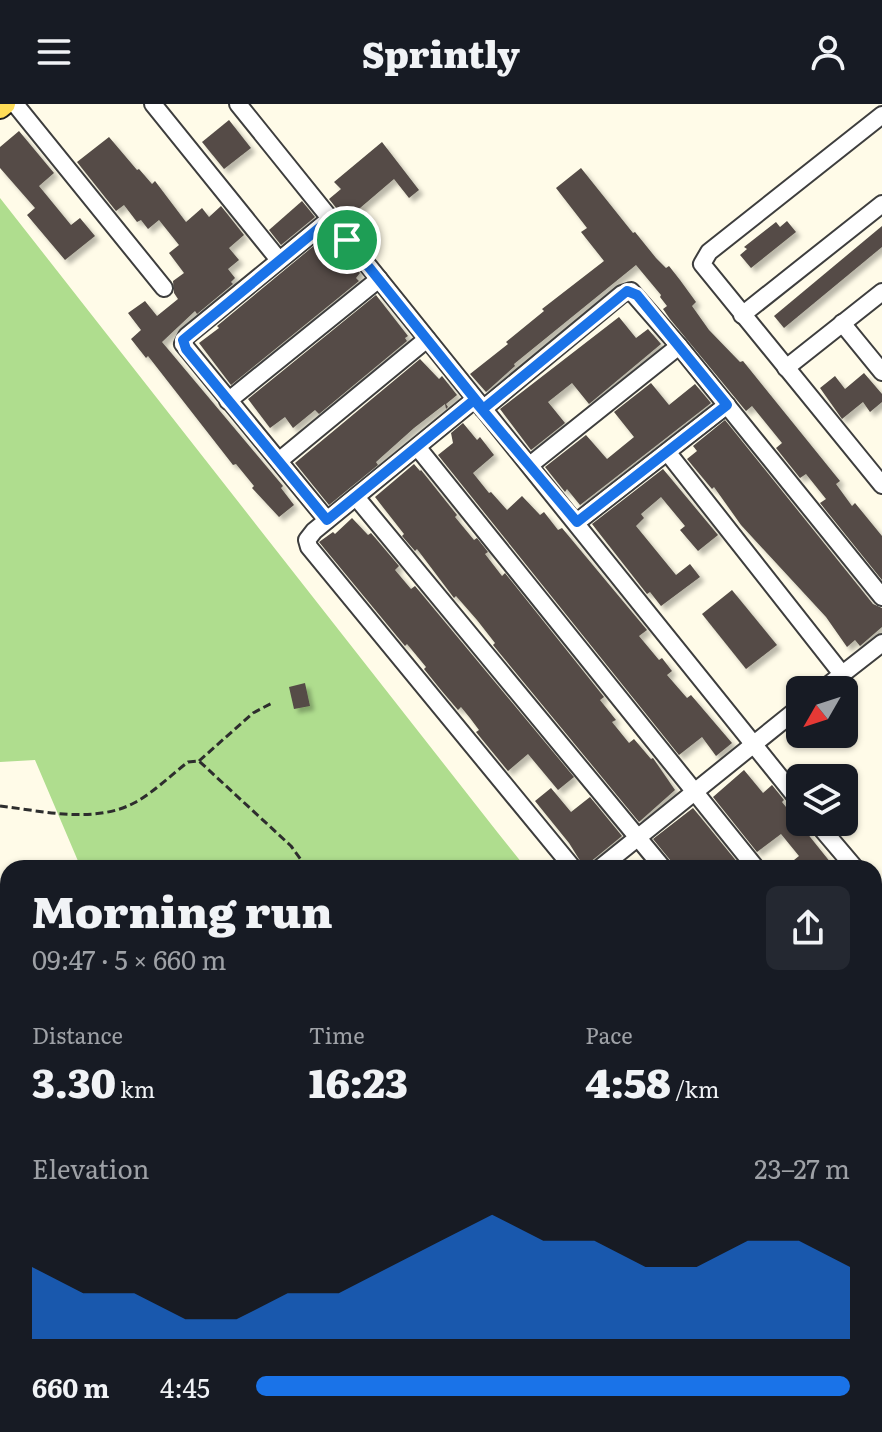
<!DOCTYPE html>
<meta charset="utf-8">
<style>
body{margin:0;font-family:Literata,serif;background:#242831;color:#f1f3f6;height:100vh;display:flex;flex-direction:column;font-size:30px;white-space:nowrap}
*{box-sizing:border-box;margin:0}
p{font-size:26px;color:#9ea1a6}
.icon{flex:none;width:44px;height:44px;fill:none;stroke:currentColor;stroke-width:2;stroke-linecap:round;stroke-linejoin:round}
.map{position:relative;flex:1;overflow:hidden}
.sheet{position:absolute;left:0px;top:756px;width:882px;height:572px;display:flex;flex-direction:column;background:#171b24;border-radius:24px 24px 0 0;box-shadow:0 2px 6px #0004}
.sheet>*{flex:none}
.needle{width:52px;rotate:231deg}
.controls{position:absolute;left:786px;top:572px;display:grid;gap:16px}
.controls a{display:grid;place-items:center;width:72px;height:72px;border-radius:12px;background:#171b24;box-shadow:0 2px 6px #0004;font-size:40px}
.pin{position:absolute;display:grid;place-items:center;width:68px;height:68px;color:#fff;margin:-34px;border:4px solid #fff;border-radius:50%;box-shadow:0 2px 8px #0007}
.round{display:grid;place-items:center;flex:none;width:84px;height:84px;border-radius:12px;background:#242831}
.summary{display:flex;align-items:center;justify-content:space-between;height:136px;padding:0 32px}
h1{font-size:44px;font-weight:800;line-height:60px}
.figures{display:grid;grid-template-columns:repeat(3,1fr);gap:12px;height:136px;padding:8px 32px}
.figures div{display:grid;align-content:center}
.figures b{font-size:40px;font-weight:800}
.figures small{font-size:22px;font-weight:400}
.figures p{font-size:22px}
.chart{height:224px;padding:16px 32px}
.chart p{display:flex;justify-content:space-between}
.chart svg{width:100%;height:144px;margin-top:8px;fill:#1a73e8;opacity:.7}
ul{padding:0 32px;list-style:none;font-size:26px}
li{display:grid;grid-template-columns:128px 96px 1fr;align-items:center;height:60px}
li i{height:20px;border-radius:10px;background:#1a73e8}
header{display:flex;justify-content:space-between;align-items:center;height:104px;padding:0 32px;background:#171b24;font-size:36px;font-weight:800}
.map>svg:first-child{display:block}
.farmland{fill:#f6f4c7}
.forest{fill:#afdd8e}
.building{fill:#544c46;filter:url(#shadow)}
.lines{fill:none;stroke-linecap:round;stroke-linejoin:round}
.minor-casing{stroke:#3e3e3e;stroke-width:20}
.major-casing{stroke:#1c1c1c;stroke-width:24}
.path{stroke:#2d2d2d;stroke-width:3;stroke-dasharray:8 4;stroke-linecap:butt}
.minor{stroke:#fff;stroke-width:16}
.major{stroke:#ffdd58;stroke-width:20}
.route-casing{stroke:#fff;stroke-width:16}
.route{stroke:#1a73e8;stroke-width:10}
</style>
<header><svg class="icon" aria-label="menu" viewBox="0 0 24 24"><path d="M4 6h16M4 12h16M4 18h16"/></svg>Sprintly<svg class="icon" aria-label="person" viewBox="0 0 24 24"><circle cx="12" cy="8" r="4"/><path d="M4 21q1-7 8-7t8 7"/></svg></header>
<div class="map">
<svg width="882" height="1328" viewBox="0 0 882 1328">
<defs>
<filter id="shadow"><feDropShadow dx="4.5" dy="4.5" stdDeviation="2" flood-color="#0004"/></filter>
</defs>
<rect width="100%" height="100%" fill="#fffbe8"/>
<path class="farmland" d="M258 1320H385L393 1328H252Z"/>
<path class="forest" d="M0 94 498 729 526 764H81L35 656 0 658Z"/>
<g class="building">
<path d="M229 16 251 44 224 65 202 38Z"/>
<path d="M19 27 54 69 39 82 71 121 80 114 95 132 65 156 27 111 35 104 0 64V43Z"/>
<path d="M109 33 137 66 139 65 152 80 155 77 186 118 202 104 209 113 221 102 244 131 229 144 239 156 228 165 235 174 231 178 233 180 197 210 195 207 162 238 283 382 281 384 294 401 279 413 252 384 254 382 236 360 233 361 148 252 146 254 131 235 141 226 128 209 145 197 157 212 178 195 174 189 173 177 184 169 169 149 179 141 159 116 148 125 141 116 137 118 124 101 116 107 77 58Z"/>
<path d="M382 38 419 86 409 94 394 75 346 116 329 95 341 85 334 78Z"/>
<path d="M581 64 633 129 635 128 656 154 666 164 669 162 680 176 696 198 692 202 709 226 740 258 743 257 840 377 836 380 852 402 855 399 882 432V476L820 399 826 395 806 370 800 374 776 344 782 339 752 302 746 307 670 215 663 205 667 202 660 193 661 191 636 161 514 260 515 262 486 288 470 270 508 240 506 238 544 207 542 205 604 157 581 128 587 124 556 84Z"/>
<path d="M302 97 315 113 281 141 269 126Z"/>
<path d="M787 117 796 128 751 164 740 151 747 145 744 143 776 118 780 123Z"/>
<path d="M882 122V143L784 224 774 212Z"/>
<path d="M322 135 340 157 344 149 360 169 356 174 359 177 231 281 199 239 219 224 217 222Z"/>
<path d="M376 191 408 232 405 234 407 237 319 310 315 306 293 324 285 313 270 324 248 295Z"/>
<path d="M619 213 636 234 648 225 661 240 589 300 572 279 548 298 565 319 531 346 500 305Z"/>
<path d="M420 255 439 275 442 272 457 291 446 300 448 303 446 305 445 300 414 324 376 358 378 361 329 401 295 359Z"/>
<path d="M864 269 882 290V298L870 308 863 298 842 315 820 284 835 272 845 285Z"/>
<path d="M651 279 669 301 695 280 711 299 580 401 567 385 565 388 545 363 586 331 607 355 634 333 614 308Z"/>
<path d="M725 316 873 500 882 504V523L860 542 855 536 847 543 826 513 741 421 714 383 712 385 687 355 697 347 693 342Z"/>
<path d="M463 319 477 336 480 333 494 351 473 369 489 389 491 388 507 406 522 392 540 411 544 408 558 426 562 424 647 526 639 532 659 556 662 554 672 567 667 571 687 594 691 591 732 639 716 652 702 633 679 651 438 351 453 339 451 329Z"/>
<path d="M414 360 420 367 421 366 457 411 455 413 474 436 477 434 488 448 485 450 502 472 505 469 604 593 600 596 616 616 612 618 629 639 634 635 651 655 653 654 675 686 639 718 493 541 495 539 477 516 456 492 454 494 417 445 415 447 402 432 404 430 375 393Z"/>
<path d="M663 365 718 431 698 447 680 426 685 422 661 393 641 410 644 414 636 422 676 471 690 460 700 473 661 502 650 488 647 490 592 420Z"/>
<path d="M352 414 368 431 371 429 399 462 395 466 411 485 415 482 574 673 558 686 528 650 508 667 476 628 479 626 470 614 461 603 458 606 441 586 424 565 426 563 407 540 405 542 319 438 333 428 335 430Z"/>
<path d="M732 486 777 541 746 565 702 510Z"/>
<path d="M305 579 310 602 294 605 289 583Z"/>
<path d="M744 666 763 689 772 681 784 696 782 698 835 764H784L799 752 781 730 757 748 713 693Z"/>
<path d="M551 684 571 708 590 693 622 732 584 763 569 739 535 697Z"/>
<path d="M693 704 742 764H674L671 757 653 735Z"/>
</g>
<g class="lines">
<g class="minor-casing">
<g id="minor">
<path d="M15 0 164 184"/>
<path d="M153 0 279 156"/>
<path d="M238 0 800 698"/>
<path d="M882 11 709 148 702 160 882 381"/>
<path d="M742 211 882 100"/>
<path d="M842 219 882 268"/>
<path d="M786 264 882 188"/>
<path d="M474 296 314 427 307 436 309 443 573 764"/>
<path d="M228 297 379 175"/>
<path d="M483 305 622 190 631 187 679 242 882 493"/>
<path d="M418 344 756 764"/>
<path d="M668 349 842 570"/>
<path d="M280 356 427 235"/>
<path d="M530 361 679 242"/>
<path d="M356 393 663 764"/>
<path d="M327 416 183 240 187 232 330 115"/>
<path d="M577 418 727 301"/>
<path d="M822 586 882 539"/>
<path d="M816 718 855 764"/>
<path d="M600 764 800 603"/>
<path d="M874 787 882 797"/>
<path d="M0 877 8 870"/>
<path d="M874 909 882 918"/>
<path d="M0 1020 8 1014"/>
<path d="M874 1029 882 1039"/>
<path d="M874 1088 882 1082"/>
<path d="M0 1177 8 1170"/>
</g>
</g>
<g class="major-casing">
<g id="major">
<path d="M0 4 5 0"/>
<path d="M0 816 8 825"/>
<path d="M418 1320 425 1328"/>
</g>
</g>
<g class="path">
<path d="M199 657 253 609 272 599"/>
<path d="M0 702C43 707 94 720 134 699 153 689 171 671 188 658L199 657 291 742 307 764"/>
<path d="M632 1328 644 1320"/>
</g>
<use href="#minor" class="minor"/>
<use href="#major" class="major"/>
</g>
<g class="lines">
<g class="route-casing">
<path id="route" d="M347 136 330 115 183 236 186 245 327 416 474 296 577 418 727 301 637 191 627 187 483 305 347 136"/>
</g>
<use href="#route" class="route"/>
</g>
</svg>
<div class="controls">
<a><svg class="needle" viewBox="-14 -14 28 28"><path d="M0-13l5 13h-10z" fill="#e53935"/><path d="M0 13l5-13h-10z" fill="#9ea1a6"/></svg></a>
<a><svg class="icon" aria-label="layers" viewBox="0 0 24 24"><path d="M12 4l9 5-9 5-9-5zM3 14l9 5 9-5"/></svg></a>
</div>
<div class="pin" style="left:347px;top:136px;background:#1e9e55"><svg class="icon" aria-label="arrive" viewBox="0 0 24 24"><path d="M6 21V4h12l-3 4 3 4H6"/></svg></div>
<section class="sheet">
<div class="summary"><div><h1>Morning run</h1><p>09:47 · 5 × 660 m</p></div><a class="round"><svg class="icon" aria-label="share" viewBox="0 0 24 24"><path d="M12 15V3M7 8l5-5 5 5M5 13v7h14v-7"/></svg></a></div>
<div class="figures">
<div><p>Distance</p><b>3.30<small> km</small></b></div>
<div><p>Time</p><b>16:23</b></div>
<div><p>Pace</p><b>4:58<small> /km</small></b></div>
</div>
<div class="chart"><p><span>Elevation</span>23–27 m</p>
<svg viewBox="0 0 160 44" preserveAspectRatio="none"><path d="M0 44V22L10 30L20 30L30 38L40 38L50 30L60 30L70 22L80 14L90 6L100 14L110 14L120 22L130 22L140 14L150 14L160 22V44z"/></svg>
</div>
<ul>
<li><b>660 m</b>4:45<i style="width:100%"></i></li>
</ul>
</section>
</div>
